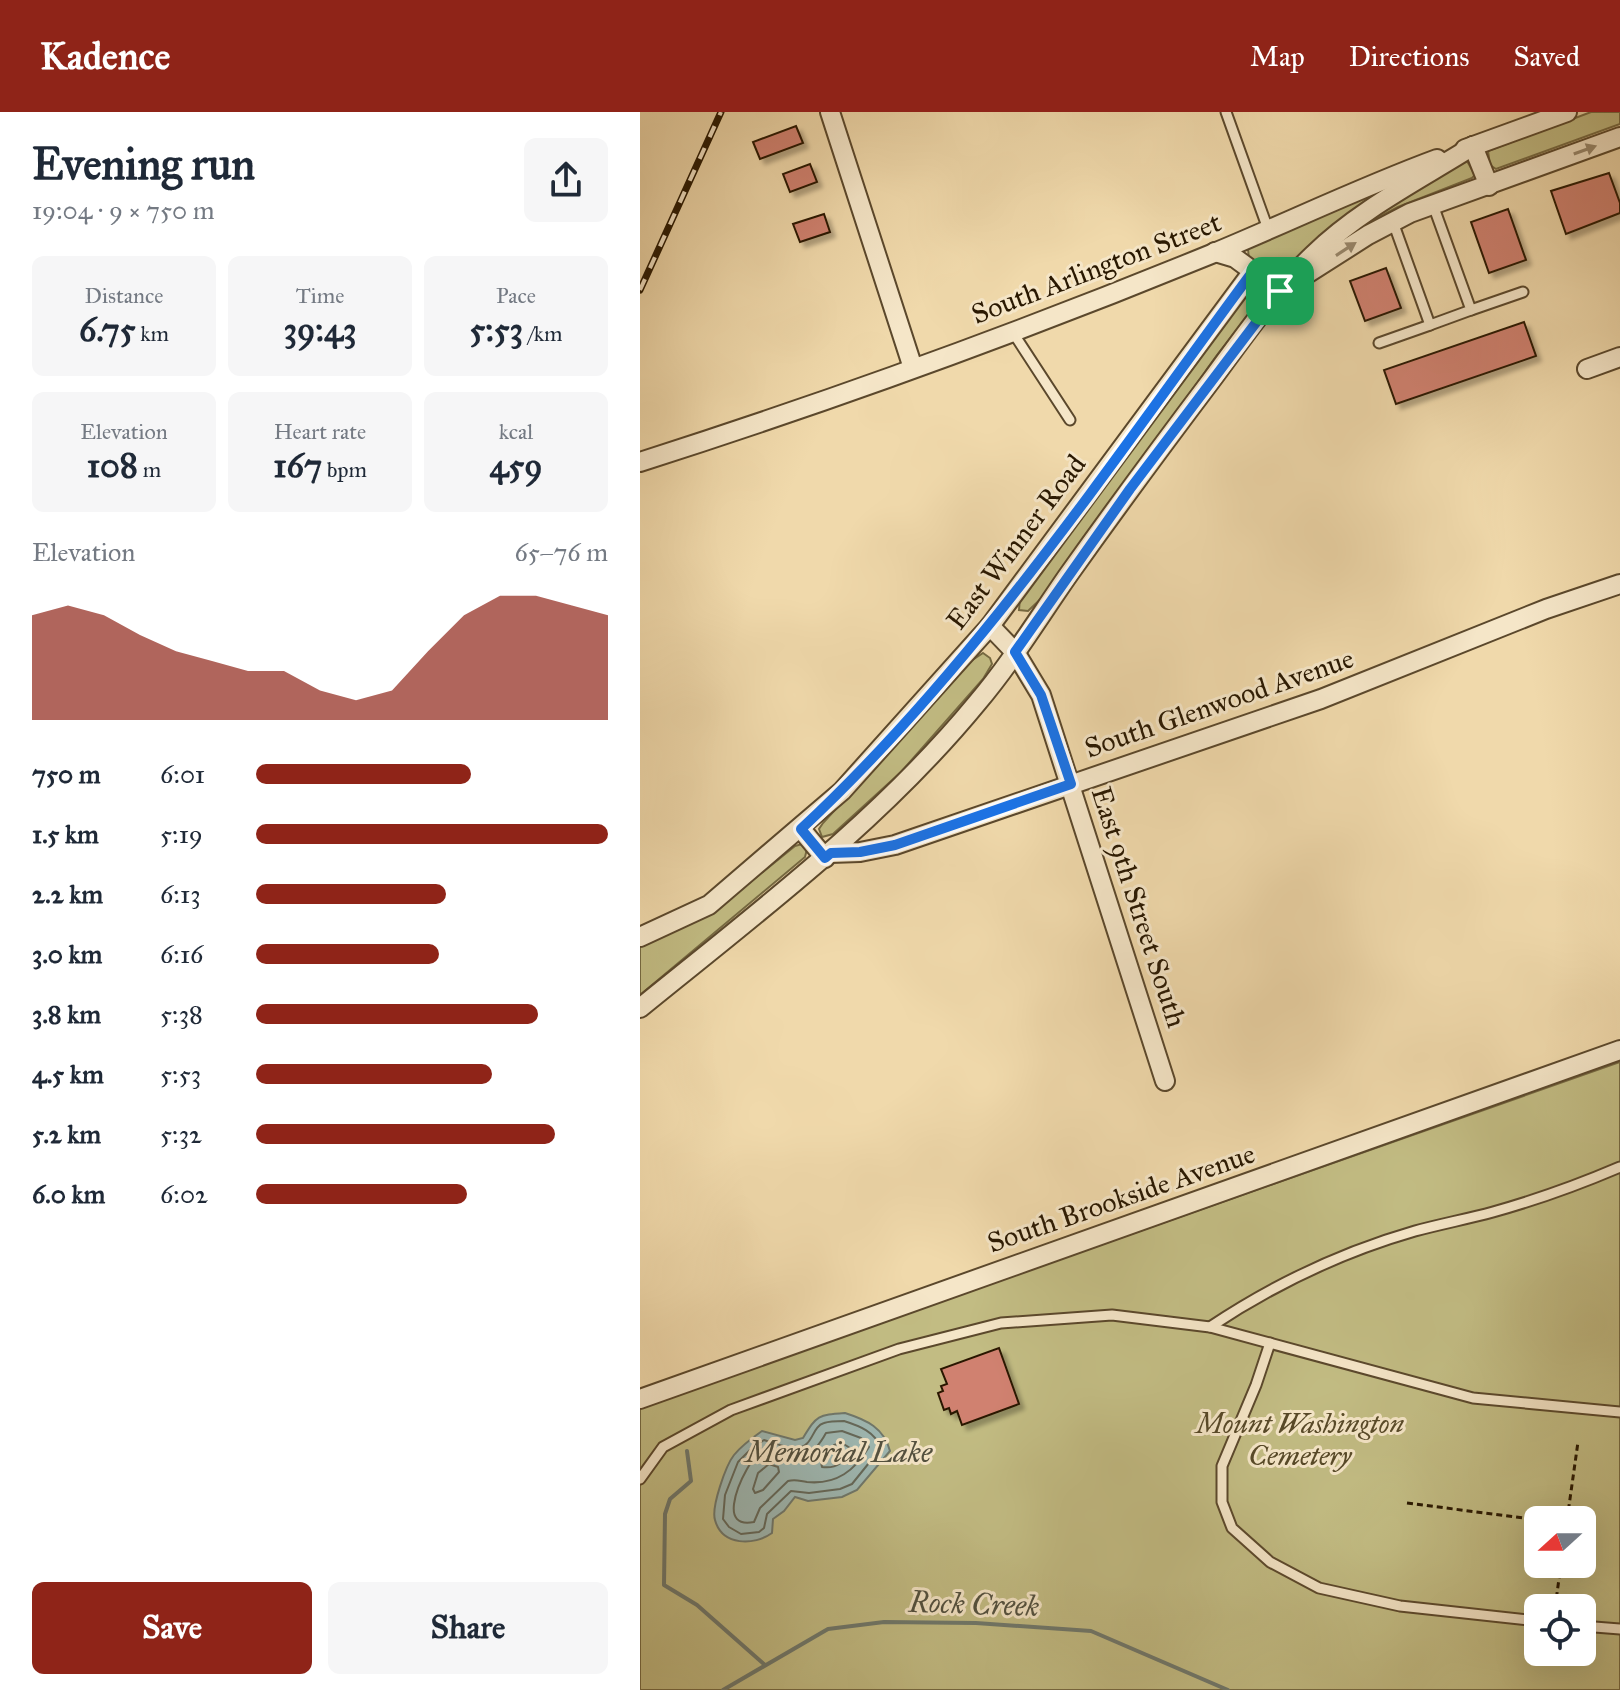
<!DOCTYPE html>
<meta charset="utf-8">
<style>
body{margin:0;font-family:"IM FELL Great Primer",serif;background:#f6f6f7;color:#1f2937;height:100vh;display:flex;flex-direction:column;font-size:30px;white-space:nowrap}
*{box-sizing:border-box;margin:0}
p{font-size:26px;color:#747a83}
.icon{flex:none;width:44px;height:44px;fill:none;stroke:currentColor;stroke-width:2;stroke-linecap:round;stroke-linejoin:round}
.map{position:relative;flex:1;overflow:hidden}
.panel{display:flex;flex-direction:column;background:#fff;width:640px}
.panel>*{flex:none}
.needle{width:52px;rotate:249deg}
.tools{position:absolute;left:884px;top:1394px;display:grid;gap:16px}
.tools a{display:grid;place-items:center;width:72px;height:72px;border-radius:12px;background:#fff;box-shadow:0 8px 32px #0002;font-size:40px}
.pin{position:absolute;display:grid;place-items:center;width:68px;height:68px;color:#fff;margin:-34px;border-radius:16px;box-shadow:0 4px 12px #0006}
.round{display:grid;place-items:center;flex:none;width:84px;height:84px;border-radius:12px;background:#f6f6f7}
.summary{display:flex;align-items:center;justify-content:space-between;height:136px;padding:0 32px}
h1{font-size:44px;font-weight:700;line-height:60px}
.figures{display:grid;grid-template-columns:repeat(3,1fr);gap:12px;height:136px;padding:8px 32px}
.figures div{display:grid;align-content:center;border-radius:12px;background:#f6f6f7;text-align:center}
.figures b{font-size:34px;font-weight:700}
.figures small{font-size:22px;font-weight:400}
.figures p{font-size:22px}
.chart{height:224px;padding:16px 32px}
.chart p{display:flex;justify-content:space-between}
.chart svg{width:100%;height:144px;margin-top:8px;fill:#8f2418;opacity:.7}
.cta{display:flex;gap:16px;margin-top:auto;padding:16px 32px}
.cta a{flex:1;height:92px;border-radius:12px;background:#8f2418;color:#fff;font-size:32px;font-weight:700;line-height:92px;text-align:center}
.cta a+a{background:#f6f6f7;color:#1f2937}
ul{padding:0 32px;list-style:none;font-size:26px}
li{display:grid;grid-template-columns:128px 96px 1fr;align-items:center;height:60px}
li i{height:20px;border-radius:10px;background:#8f2418}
header{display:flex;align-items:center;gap:48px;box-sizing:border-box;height:112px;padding:0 40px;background:#8f2418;color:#fff}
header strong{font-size:38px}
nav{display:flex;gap:44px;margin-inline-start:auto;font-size:28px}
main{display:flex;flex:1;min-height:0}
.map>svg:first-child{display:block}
.green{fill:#c2bc83;stroke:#766a42;stroke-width:2;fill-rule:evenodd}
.water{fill:#9eb8b3;stroke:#6f786c;stroke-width:2}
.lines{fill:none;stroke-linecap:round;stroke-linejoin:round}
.shore{stroke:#64685a;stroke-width:2}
.stream{stroke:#6f786c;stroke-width:4}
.building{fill:#d08170;stroke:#291801;stroke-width:2;filter:url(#shadow)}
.service-casing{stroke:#5b482c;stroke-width:13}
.minor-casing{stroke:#5b482c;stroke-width:22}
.path{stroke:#291801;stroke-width:3;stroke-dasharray:6 4;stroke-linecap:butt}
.service{stroke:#f5e6c8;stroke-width:9}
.minor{stroke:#f5e6c8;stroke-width:18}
.rail-casing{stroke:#291801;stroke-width:7}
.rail{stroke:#f5e6c8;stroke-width:4;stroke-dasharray:12;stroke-linecap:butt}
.oneway{fill:#99896e}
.route-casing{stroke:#fff;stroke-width:16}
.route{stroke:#1a73e8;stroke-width:10}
.labels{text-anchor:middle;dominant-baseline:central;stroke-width:6;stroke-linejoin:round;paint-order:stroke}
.street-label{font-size:28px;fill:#291801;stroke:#f5e6c8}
.park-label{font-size:28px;font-style:italic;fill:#574928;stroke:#f5e6c8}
.water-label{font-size:30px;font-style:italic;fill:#52503f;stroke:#f5e6c8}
</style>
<header>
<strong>Kadence</strong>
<nav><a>Map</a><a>Directions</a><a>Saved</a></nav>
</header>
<main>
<section class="panel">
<div class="summary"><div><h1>Evening run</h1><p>19:04 · 9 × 750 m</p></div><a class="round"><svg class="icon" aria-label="share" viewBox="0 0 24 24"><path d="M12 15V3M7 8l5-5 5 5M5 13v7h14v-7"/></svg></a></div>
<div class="figures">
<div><p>Distance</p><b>6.75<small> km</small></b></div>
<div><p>Time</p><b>39:43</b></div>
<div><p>Pace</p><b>5:53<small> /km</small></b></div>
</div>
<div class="figures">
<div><p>Elevation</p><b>108<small> m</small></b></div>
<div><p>Heart rate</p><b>167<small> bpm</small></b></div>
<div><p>kcal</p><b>459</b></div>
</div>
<div class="chart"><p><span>Elevation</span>65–76 m</p>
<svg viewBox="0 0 160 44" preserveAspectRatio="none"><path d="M0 44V12L10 9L20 12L30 18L40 23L50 26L60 29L70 29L80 35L90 38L100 35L110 23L120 12L130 6L140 6L150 9L160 12V44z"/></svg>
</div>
<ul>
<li><b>750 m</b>6:01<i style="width:61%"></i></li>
<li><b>1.5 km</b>5:19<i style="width:100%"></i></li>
<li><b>2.2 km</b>6:13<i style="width:54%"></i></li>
<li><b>3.0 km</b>6:16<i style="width:52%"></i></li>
<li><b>3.8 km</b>5:38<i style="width:80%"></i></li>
<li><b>4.5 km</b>5:53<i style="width:67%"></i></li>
<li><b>5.2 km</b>5:32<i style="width:85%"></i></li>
<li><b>6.0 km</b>6:02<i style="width:60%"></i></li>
</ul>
<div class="cta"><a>Save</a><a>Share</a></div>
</section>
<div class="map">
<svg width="980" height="1578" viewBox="0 0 980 1578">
<defs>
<filter id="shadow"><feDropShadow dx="5" dy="5" stdDeviation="2" flood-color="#0004"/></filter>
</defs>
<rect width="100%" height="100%" fill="#f0d9ab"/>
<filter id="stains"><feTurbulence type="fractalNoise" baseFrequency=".0025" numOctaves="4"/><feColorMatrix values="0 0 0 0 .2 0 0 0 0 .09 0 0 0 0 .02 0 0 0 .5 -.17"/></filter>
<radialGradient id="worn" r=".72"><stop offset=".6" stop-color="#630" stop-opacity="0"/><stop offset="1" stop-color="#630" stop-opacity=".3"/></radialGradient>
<g class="green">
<path d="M951 0H980V12L856 57 850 53 848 39Z"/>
<path d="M827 49 835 63 832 66 758 95 713 119 781 73Z"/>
<path d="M765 63 639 166 635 167 609 147 608 137 614 132Z"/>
<path d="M616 169 627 179 577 243 407 481 388 499 379 498 380 486Z"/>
<path d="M343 541 350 546 352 552 343 567 261 660 193 722 182 725 179 717 183 711 331 549Z"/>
<path d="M162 732 167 737 165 745 0 883V834L82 793 155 734Z"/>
<path d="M980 950V1578H0V1295ZM898 1408H942V1452H898ZM898 1496H942V1540H898Z"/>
</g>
<path class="water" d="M205 1301C227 1308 244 1316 250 1339L217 1378 202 1385 168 1389 155 1385 144 1399 133 1407 132 1421C114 1434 82 1434 75 1408 71 1395 86 1353 94 1343 102 1333 112 1326 122 1319L155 1328 163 1326C177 1303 178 1303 205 1301Z"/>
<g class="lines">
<g class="shore">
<path d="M204 1309C220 1314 235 1320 241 1336L212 1372 200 1377 169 1381 151 1379 127 1402 124 1416 119 1420 101 1422 89 1415 83 1407 85 1383 98 1350 112 1336 124 1328C134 1331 146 1336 156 1336 174 1335 171 1315 184 1311 190 1309 198 1309 204 1309Z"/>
<path d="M202 1319 221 1326 229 1335C215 1358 197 1373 167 1370 159 1369 156 1367 148 1369L120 1396 114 1410C79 1417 98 1373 107 1357 111 1349 119 1343 126 1339 157 1346 169 1352 186 1321Z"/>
<path d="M202 1331 210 1336C204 1350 198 1357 182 1355L181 1350 194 1333Z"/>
<path d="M129 1352 138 1355 139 1360 123 1378 115 1381 113 1377 118 1361Z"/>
</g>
<g class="stream">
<path d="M47 1339 51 1369 30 1387 25 1402 24 1473 57 1493 125 1553"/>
<path d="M83 1578 188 1517 244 1510 336 1511 451 1519 588 1578"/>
</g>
</g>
<g class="building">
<path d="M156 14 163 31 120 47 113 30Z"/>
<path d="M170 52 177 70 150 80 143 62Z"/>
<path d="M969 61 980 91V101L926 122 911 79Z"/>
<path d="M868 97 886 148 849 161 831 110Z"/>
<path d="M184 102 190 120 160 130 153 112Z"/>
<path d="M746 156 761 196 725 209 710 169Z"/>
<path d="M884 210 896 244 756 292 744 258Z"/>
<path d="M359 1236 379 1292 322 1313 317 1299 311 1302 309 1296 304 1298 298 1281 303 1279 301 1274 307 1272 301 1257Z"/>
</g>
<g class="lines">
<g class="service-casing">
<g id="service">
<path d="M586 0 628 117"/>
<path d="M753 110 790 213 831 198 793 93"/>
<path d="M831 198 883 180"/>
<path d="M372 219 430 308"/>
<path d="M739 231 790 213"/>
<path d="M570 1215C633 1173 702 1140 775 1119 801 1112 827 1107 853 1100 896 1088 938 1073 980 1055"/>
<path d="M630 1231 616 1273 582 1354V1390L592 1416 630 1450 679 1476 760 1494 898 1509"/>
<path d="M0 1367 23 1335 91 1298 259 1237 361 1211 472 1203 570 1215 833 1286 980 1300"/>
<path d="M942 1514 980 1517"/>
</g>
</g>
<g class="minor-casing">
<g id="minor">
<path d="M190 0 273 256"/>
<path d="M833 34 849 74"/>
<path d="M825 37 927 0"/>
<path d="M575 140 595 146 640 179"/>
<path d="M659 167 728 123 770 101 980 25"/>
<path d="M947 257 980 245"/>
<path d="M0 350C194 288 386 218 574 141 649 110 721 75 797 47"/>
<path d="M350 514 375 540 401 583 525 969"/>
<path d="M161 717 185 746"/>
<path d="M191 741 220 740 255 733 681 587 906 497 980 472"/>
<path d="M0 825 69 793 202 679 350 514 613 159"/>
<path d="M0 896C118 800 240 709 337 591 371 551 399 505 429 462 476 396 524 331 573 266 604 224 635 179 673 143 719 98 779 68 833 34"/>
<path d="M0 1287 980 938"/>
</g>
</g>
<g class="path">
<path d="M767 1391 899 1408"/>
<path d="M927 1408 938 1330"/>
<path d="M915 1496 921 1452"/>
</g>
<use href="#service" class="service"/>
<use href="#minor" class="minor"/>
<g class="rail-casing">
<path id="rail" d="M0 178 81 0"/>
</g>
<use href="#rail" class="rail"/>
</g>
<defs><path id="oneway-solid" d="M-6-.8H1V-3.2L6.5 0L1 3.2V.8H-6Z" transform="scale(2)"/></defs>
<g class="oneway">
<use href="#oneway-solid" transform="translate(945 38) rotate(-20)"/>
<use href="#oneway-solid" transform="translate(706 137) rotate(-33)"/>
</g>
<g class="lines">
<g class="route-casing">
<path id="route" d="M613 159 640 179 490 377 375 540 401 583 431 672 255 733 220 740 191 741 185 746 161 717C337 553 471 351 613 159Z"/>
</g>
<use href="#route" class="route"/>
</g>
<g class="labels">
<g class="street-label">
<text transform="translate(456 156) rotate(-21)">South Arlington Street</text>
<text transform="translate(376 430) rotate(-53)">East Winner Road</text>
<text transform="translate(579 591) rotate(-19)">South Glenwood Avenue</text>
<text transform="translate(499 795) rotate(72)">East 9th Street South</text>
<text transform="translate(481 1086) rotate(-19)">South Brookside Avenue</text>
</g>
<g class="park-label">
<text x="660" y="1311">Mount Washington<tspan x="660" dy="32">Cemetery</tspan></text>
</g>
<g class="water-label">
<text x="199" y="1340">Memorial Lake</text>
<text transform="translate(334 1492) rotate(2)">Rock Creek</text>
</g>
</g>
<rect width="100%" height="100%" filter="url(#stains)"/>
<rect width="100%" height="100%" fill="url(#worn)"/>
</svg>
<div class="tools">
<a><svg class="needle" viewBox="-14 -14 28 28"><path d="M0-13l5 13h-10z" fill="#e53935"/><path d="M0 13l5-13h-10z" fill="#747a83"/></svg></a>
<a><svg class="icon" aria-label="locate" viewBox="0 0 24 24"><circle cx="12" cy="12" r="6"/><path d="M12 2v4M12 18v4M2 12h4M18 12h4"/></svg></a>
</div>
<div class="pin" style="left:640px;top:179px;background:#1e9e55"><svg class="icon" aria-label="arrive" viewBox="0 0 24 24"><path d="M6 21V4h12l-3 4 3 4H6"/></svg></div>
</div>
</main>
